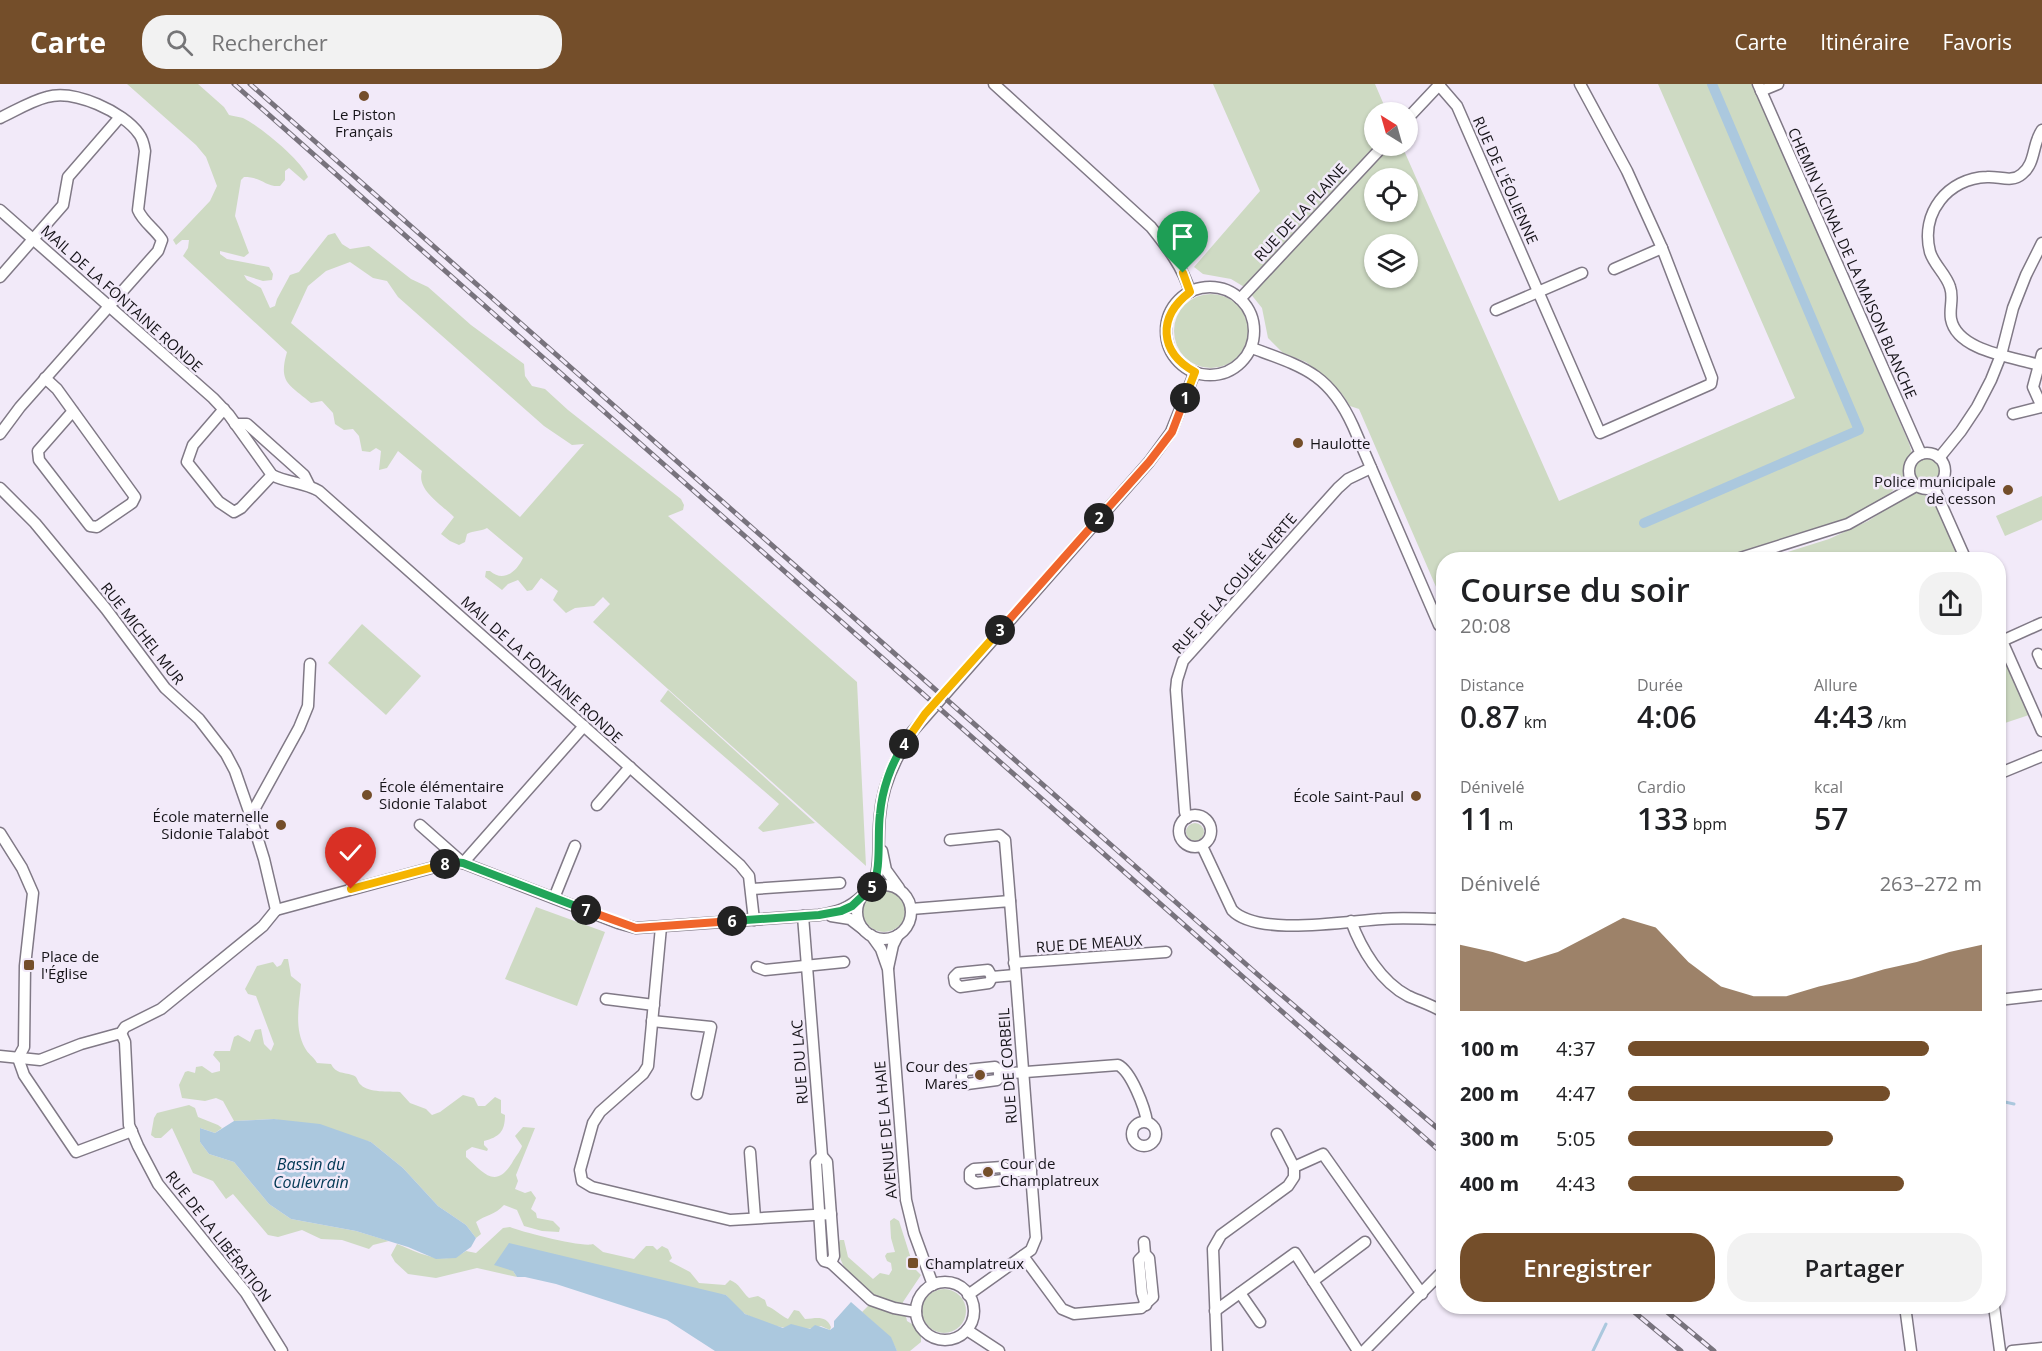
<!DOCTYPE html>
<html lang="fr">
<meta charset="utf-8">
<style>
body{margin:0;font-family:"Open Sans",sans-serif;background:#f2f2f2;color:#202124;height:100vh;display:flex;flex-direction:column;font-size:22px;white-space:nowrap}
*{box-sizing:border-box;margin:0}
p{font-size:20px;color:#757577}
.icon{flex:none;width:33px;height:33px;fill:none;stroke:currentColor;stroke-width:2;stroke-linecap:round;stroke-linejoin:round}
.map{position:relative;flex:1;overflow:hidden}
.drawer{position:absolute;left:1436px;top:468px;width:570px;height:762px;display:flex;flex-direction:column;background:#fff;border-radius:24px;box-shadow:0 2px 4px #0004}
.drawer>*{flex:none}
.needle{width:39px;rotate:323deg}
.controls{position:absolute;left:1364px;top:18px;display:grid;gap:12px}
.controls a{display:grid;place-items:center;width:54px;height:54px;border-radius:50%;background:#fff;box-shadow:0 2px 4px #0004;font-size:30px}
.pin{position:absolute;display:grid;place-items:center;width:51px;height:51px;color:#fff;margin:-62px -26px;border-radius:50% 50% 50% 0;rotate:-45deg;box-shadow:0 0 6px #0007}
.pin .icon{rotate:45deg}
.km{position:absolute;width:30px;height:30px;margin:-15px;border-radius:50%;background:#222;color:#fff;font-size:16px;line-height:30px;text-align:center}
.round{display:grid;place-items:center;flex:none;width:63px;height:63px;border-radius:24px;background:#f2f2f2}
.headline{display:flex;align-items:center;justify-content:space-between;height:102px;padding:0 24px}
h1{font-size:33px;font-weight:600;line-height:45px}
.stats{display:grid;grid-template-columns:repeat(3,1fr);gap:9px;height:102px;padding:6px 24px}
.stats div{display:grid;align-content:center}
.stats b{font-size:30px;font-weight:600}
.stats small{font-size:16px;font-weight:400}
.stats p{font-size:16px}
.chart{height:168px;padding:12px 24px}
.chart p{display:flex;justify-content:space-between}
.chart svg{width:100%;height:108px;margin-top:6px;fill:#744e2a;opacity:.7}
.button{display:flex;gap:12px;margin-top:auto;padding:12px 24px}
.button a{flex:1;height:69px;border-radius:24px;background:#744e2a;color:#fff;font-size:24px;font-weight:600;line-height:69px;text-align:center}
.button a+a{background:#f2f2f2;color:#202124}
ul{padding:0 24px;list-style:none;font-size:20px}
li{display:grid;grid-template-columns:96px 72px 1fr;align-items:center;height:45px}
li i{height:15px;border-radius:8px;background:#744e2a}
header{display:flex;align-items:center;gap:36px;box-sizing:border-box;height:84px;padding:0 30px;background:#744e2a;color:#fff}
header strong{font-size:28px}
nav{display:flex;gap:33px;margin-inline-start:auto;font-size:21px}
.search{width:420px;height:54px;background:#f2f2f2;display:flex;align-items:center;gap:15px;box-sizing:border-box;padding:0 21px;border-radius:24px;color:#757577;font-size:22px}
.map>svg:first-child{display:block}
.green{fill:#cedac3;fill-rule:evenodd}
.water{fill:#abc8de}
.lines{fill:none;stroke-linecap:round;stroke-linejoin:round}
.stream{stroke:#abc8de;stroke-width:3}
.canal{stroke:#abc8de;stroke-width:10}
.minor-casing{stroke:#807986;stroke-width:13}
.minor{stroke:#fff;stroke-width:10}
.rail-casing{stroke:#78737d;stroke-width:5}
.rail{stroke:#f2eaf9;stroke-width:3;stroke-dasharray:9;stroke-linecap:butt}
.split-1-casing{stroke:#fff;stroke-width:12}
.split-2-casing{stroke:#fff;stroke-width:12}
.split-3-casing{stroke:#fff;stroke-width:12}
.split-4-casing{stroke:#fff;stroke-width:12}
.split-5-casing{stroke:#fff;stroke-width:12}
.split-6-casing{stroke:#fff;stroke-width:12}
.split-7-casing{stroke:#fff;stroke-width:12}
.split-8-casing{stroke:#fff;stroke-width:12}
.split-9-casing{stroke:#fff;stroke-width:12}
.split-1{stroke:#f5b400;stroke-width:8}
.split-2{stroke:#f0652b;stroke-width:8}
.split-3{stroke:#f0652b;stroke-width:8}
.split-4{stroke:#f5b400;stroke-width:8}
.split-5{stroke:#22a559;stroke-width:8}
.split-6{stroke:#22a559;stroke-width:8}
.split-7{stroke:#f0652b;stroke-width:8}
.split-8{stroke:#22a559;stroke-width:8}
.split-9{stroke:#f5b400;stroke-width:8}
.poi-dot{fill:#744e2a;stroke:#f2eaf9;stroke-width:2}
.labels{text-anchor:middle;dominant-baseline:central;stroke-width:5;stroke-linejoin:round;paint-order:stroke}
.poi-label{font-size:15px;fill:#161419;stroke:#f2eaf9;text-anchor:start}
.street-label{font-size:15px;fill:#161419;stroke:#f2eaf9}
.water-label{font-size:16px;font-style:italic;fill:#003754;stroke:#f2eaf9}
</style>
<header>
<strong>Carte</strong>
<div class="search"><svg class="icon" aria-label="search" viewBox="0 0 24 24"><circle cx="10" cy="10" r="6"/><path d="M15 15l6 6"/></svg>Rechercher</div>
<nav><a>Carte</a><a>Itinéraire</a><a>Favoris</a></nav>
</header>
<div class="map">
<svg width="2042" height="1267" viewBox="0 0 2042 1267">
<rect width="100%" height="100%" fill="#f2eaf9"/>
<g class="green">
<path d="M127 0H198L224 23 229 31C233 32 239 33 243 34 260 42 302 77 308 93L304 97 289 84 285 87V96L280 102C265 103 263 93 244 93L241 96 235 132 249 169 244 173 220 167V170L227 175 269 183 273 190 272 196 263 197 244 191 247 196 261 204 270 224 275 222 277 215 290 191 299 188 328 151 335 149 342 160 350 165 369 162 411 195 428 203 471 241 524 280 525 292 532 302 545 305 568 326 681 415 684 421 683 426 668 432 857 598 866 782 593 538 610 520 603 513 594 522 575 524 566 529 553 516 558 507 541 494 532 506 527 507 518 496 508 500 502 506 485 493 486 487H490C504 499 517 487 523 474L487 444C480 448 474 446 467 450L465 458 459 461 450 457 441 450 454 433C441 420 416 406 422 387L398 367 387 384 379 386 381 367 376 364 370 368 362 367 359 352 353 345 344 346 335 340 333 329 322 317 311 319C289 300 278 299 287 268L183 172 188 164 189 156H182L176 161 173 156 210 117 217 102 206 73 196 61ZM350 178 373 194 387 197 398 213 544 342 572 361 584 360 520 433 291 239 308 202 326 187Z"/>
<path d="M1213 0H1375L1387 28H1374V62H1402L1559 417 1795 314 1658 0H1753L1909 359 1912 369 1905 377 1903 398 1884 414 1831 442 1719 475 1443 476V519L1359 325 1350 322 1342 310 1326 294 1306 278 1283 269 1268 254 1262 224 1246 204 1231 195 1203 190 1194 183 1260 107ZM1374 94H1407V128H1374ZM1374 160H1407V194H1374Z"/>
<circle cx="1211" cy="247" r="37"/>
<circle cx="1927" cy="387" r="13"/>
<path d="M1913 407 1927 411 1936 419 1961 476H1762L1829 455 1868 437Z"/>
<path d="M2042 412V436L2005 452 1996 432Z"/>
<path d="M362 540 421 592 386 631 328 579Z"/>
<path d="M1998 558 2029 631 1999 641 1998 639Z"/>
<path d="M668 606 815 739 763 748 758 744 779 720 660 617Z"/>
<circle cx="1195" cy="748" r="9"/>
<circle cx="884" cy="826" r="22"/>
<path d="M536 823 605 848 577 922 505 895Z"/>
<path d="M284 875H288L291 892 301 900C299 922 294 944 305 964 308 970 313 972 317 979L331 980C336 990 343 988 352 991 359 993 356 997 361 1001 369 1009 389 1007 400 1008L410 1019 426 1025 432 1031 440 1028 463 1011 474 1014 478 1022H485L495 1013 501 1016V1029L505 1031C505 1048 499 1053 484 1057V1061L488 1065 487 1067 472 1063 466 1067V1073C483 1088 495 1106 512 1079 515 1073 520 1068 522 1062L515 1052 523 1043 535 1044 516 1091 518 1097 515 1105 525 1109 531 1107 536 1114 531 1125 536 1129 537 1134 553 1137 560 1144 559 1148 542 1147 524 1142 517 1126 504 1121C495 1131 485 1131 476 1138L481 1150 476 1154 466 1141 438 1122 403 1084 371 1058 274 1035 234 1037 223 1017 216 1014 205 1017 182 1014 179 1001 185 988 188 987 195 989 196 983 202 982 212 989 220 987V979L213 971 215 967H230L234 953 238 951 250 958 255 946 261 945 264 960 271 967 274 960 256 912 248 910 245 905 257 882 273 878 277 883 281 881Z"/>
<path d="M189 1021 195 1024 198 1033 218 1041 222 1044 215 1049 200 1044V1058L209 1070 234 1078 269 1120 291 1135 356 1147 389 1157 373 1161 369 1165 342 1156 321 1155 302 1146 278 1153 268 1151 233 1110 226 1115 213 1097 193 1089 172 1044 161 1054H155L151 1051 154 1034 157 1029Z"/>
<path d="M894 1134 899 1137 914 1184 921 1191 903 1218 907 1237 912 1240 921 1253V1258L910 1267H897L890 1253 862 1228 871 1219C860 1205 831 1175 840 1156H844L848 1173 873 1195 880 1189 889 1191 892 1186 891 1179 887 1177 885 1172 887 1169 895 1168 891 1154 890 1137Z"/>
<path d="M510 1143C522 1148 584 1164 593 1160L603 1168 634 1175 646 1162H653L657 1166 662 1162 668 1165 672 1174 669 1177 690 1188 699 1199 725 1201 730 1196C740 1200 741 1207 749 1214L758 1212 765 1216 767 1222C775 1225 780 1231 788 1235L794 1226 799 1227 805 1235C817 1234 826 1231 831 1243L830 1246 821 1242C797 1250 769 1242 747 1231 739 1227 732 1218 726 1211L513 1187 517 1193 477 1184 436 1194 408 1190 395 1178 391 1171 397 1160C420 1169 444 1183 466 1167L476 1169 503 1144Z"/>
<circle cx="944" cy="1227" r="22"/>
</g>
<g class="water">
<path d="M274 1035 320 1040 371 1058 403 1084 438 1122 466 1141 476 1154 471 1163 456 1174 436 1175 408 1163 356 1147 291 1135 269 1120 234 1078 209 1070 200 1058V1044L215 1049 234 1037Z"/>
<path d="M509 1159 726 1211 745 1230 783 1244 791 1240 810 1245 815 1241 830 1246 834 1243V1237L851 1218 891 1253 897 1267H715L667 1236 556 1200 525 1193H517L513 1187 494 1181Z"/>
</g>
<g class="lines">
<g class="stream">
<path d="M1998 1020 2005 1018 2014 1020"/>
<path d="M1593 1267 1606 1240"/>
</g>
<path class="canal" d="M1644 439 1859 346 1712 0"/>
<g class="minor-casing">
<g id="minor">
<path d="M994 0 1151 143C1167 163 1183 183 1190 208"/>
<path d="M1438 0 1457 22 1600 349 1711 300 1712 294 1662 164 1627 87 1580 0"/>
<path d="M1758 0 1921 370"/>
<path d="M1761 7 1778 0"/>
<path d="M0 34C15 27 31 17 47 13 74 5 124 28 139 50 143 55 144 61 145 67L138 126C143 138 155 145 162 156L158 167 20 323 0 350"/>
<path d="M1407 35 1440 0"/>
<path d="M0 126 213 314 229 331 272 391C287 399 304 398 319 407L740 781 749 792 754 836"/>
<path d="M1614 185 1662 164"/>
<path d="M0 193 63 121 68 93 120 33"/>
<circle cx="1210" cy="247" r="44"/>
<path d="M1240 215 1383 62"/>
<path d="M1496 226 1582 189"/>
<path d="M1252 264C1303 283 1329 289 1353 342L1439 541 1443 544"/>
<path d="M2042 270 2033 303 2042 323"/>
<path d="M2039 281C2013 273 1957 267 1951 235 1949 224 1954 214 1950 203 1946 190 1934 181 1930 168 1920 129 1948 94 1987 93 1999 92 2012 99 2022 90 2036 79 2032 60 2042 46"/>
<path d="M45 294 57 305 135 413 132 419 97 443 90 442 39 376 38 367 73 327"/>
<path d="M224 325 193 361 187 378 219 418 234 428 241 424 272 391"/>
<path d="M2013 330 2041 323"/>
<path d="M235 340H247L304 391 309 401"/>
<circle cx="1927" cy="387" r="18"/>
<path d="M1939 374 1961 347 1977 323 1991 296 2001 271 2013 224 2026 191 2042 159"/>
<path d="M0 404 35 439 106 525 165 604 199 635 226 670 235 687 250 730 264 775 276 826"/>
<path d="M1934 404 1966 476"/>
<path d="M1734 476 1848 440 1916 402"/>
<path d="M1998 548 2042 647"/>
<path d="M2002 557 2042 539"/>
<path d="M2038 570 2042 579"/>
<path d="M1998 690 2042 672"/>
<path d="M597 721 630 683"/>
<path d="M250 730 256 722 299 644 308 622 310 580"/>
<circle cx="1195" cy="747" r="16"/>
<path d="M1187 734 1185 728 1176 606 1177 596 1183 577 1338 404 1348 395 1371 384"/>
<path d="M420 741 463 779"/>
<path d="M0 749 22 784 33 809 25 882 24 963 18 974"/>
<path d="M950 756 999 751 1005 756 1010 817"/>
<path d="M1202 762 1232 826C1257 853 1347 837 1382 835 1402 833 1423 835 1443 835"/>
<path d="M882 767 886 786 899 804"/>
<path d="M463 779 584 642"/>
<circle cx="884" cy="828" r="27"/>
<path d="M752 805 840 799"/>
<path d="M871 805C882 787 877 752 880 731 882 701 896 673 912 648L1149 378 1171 348 1195 288"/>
<path d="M554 814 575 762"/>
<path d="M911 825 1010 817 1036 1154 1031 1166 968 1211"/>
<path d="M276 826 453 778 463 779 618 839 636 844 819 831C837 828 848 825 862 812"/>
<path d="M803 832 822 1072 827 1078 834 1172 831 1179 871 1216 894 1224 916 1228"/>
<path d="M831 832 850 835 863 845"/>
<path d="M1351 837C1361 865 1381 898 1408 912 1419 917 1432 921 1443 928"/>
<path d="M661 843 648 982 643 990 600 1028 593 1039 580 1086 582 1097 592 1103 730 1136 831 1130"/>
<path d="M871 851 881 865 888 885 906 1116 914 1149 933 1201"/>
<path d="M1014 879 1166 868"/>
<path d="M757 883 765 886 844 878"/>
<path d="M888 884 893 861 898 851"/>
<path d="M988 886 992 893 989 899 960 903 955 899 954 893 958 889Z"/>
<path d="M992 893 1015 891"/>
<path d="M606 915 654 921"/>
<path d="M1998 916 2042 911"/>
<path d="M652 937 711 943 697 1010"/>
<path d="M121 949 125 958 129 1041 138 1062 158 1100 246 1209 282 1267"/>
<path d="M0 972 40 976 81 960 121 949 125 943 161 925 263 842 276 826"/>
<path d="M18 974 24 991 76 1068 132 1047"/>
<path d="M995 983 999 986 1000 993 997 996 967 1000 962 996V990L966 986Z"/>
<path d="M999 990 1118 981C1131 987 1145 1024 1147 1038"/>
<circle cx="1144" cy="1050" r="12"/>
<path d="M750 1068 755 1134"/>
<path d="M822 1072 816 1078 822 1174 824 1177 831 1179"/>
<path d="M1002 1083 1005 1084 1006 1093 1003 1096 976 1099 970 1095V1088L974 1085Z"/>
<path d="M1294 1083 1323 1070 1422 1210"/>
<path d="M1006 1088 1031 1086"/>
<path d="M1145 1170 1139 1176 1142 1209 1146 1221"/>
<path d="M1023 1172 1062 1225 1074 1230 1141 1224 1153 1213 1149 1174 1145 1170 1144 1158"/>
<path d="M1313 1197 1365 1158"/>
<circle cx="945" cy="1227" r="29"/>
<path d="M1240 1209 1260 1238"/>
<path d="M1905 1222 1911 1267"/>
<path d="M1994 1222 2000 1267"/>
<path d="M1215 1227 1295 1169 1358 1267"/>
<path d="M967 1246 999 1267"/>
<path d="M1217 1267 1213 1165 1221 1151 1288 1102 1294 1093V1083L1277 1050"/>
<path d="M1364 1267 1443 1187"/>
<path d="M2012 1267 2042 1264"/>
</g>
</g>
<use href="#minor" class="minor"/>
<g class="rail-casing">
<g id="rail">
<path d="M234 0 1443 1070"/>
<path d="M250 0 1256 889 1443 1049"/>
<path d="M1627 1222 1681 1267"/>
<path d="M1660 1222 1714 1267"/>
</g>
</g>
<use href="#rail" class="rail"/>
</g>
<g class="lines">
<g class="split-1-casing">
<path id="split-1" d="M1183 189 1190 208C1157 233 1159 268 1195 288L1185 314"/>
</g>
<g class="split-2-casing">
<path id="split-2" d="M1099 434 1149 378 1172 348 1185 314"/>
</g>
<g class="split-3-casing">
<path id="split-3" d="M1000 546 1099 434"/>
</g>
<g class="split-4-casing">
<path id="split-4" d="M904 660 925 630 1000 546"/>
</g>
<g class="split-5-casing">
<path id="split-5" d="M872 803C882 787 877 750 880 730 882 706 891 680 904 660"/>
</g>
<g class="split-6-casing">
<path id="split-6" d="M732 837 819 831 841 827 852 822 872 803"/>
</g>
<g class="split-7-casing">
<path id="split-7" d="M586 826 636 844 732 837"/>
</g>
<g class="split-8-casing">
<path id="split-8" d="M445 780 453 778 463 779 586 826"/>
</g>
<g class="split-9-casing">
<path id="split-9" d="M351 805 445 780"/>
</g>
<use href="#split-1" class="split-1"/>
<use href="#split-2" class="split-2"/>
<use href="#split-3" class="split-3"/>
<use href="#split-4" class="split-4"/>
<use href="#split-5" class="split-5"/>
<use href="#split-6" class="split-6"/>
<use href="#split-7" class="split-7"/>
<use href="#split-8" class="split-8"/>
<use href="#split-9" class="split-9"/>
</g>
<g class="poi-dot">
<circle cx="364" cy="12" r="6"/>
<circle cx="1298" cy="359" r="6"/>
<circle cx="2008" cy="406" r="6"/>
<circle cx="367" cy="711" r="6"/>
<circle cx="1416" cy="712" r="6"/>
<circle cx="281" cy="741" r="6"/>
<rect x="23" y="875" width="12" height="12" rx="3"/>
<circle cx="980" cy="991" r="6"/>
<circle cx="988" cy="1088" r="6"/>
<rect x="907" y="1173" width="12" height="12" rx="3"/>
</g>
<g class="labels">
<g class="poi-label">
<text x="364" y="30" text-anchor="middle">Le Piston<tspan x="364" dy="17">Français</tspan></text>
<text x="1310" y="359">Haulotte</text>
<text x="1996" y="397" text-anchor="end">Police municipale<tspan x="1996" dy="17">de cesson</tspan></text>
<text x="379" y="702">École élémentaire<tspan x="379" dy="17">Sidonie Talabot</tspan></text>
<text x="1404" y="712" text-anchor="end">École Saint-Paul</text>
<text x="269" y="732" text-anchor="end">École maternelle<tspan x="269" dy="17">Sidonie Talabot</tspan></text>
<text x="41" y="872">Place de<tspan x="41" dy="17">l'Église</tspan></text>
<text x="968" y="982" text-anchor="end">Cour des<tspan x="968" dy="17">Mares</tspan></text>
<text x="1000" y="1079">Cour de<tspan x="1000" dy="17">Champlatreux</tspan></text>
<text x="925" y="1179">Champlatreux</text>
</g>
<g class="street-label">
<text transform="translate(1506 96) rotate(66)">RUE DE L'ÉOLIENNE</text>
<text transform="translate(1300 128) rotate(-47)">RUE DE LA PLAINE</text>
<text transform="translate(1853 179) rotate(66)">CHEMIN VICINAL DE LA MAISON BLANCHE</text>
<text transform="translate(122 214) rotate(42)">MAIL DE LA FONTAINE RONDE</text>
<text transform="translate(1234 499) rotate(-49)">RUE DE LA COULÉE VERTE</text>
<text transform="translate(143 549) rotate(52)">RUE MICHEL MUR</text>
<text transform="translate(542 585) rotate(42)">MAIL DE LA FONTAINE RONDE</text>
<text transform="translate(1089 859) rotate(-4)">RUE DE MEAUX</text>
<text transform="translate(799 978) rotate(-94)">RUE DU LAC</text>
<text transform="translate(1007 982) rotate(-94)">RUE DE CORBEIL</text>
<text transform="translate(885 1046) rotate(-95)">AVENUE DE LA HAIE</text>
<text transform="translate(219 1152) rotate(52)">RUE DE LA LIBÉRATION</text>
</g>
<g class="water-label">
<text x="311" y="1080">Bassin du<tspan x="311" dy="18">Coulevrain</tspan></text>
</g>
</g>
</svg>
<div class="controls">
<a><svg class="needle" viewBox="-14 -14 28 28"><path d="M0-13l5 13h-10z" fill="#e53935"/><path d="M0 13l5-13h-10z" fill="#757577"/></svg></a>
<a><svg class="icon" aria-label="locate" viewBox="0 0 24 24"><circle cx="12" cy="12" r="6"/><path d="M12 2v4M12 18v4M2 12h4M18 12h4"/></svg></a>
<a><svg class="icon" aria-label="layers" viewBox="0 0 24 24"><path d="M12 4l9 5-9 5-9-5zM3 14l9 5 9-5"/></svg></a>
</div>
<div class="pin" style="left:1183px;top:189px;background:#1e9e55"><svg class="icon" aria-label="arrive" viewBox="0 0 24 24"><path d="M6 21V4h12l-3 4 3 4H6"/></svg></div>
<div class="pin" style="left:351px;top:805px;background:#d93025"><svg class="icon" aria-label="check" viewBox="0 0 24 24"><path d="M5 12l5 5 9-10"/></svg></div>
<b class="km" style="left:1185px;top:314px">1</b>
<b class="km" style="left:1099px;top:434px">2</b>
<b class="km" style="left:1000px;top:546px">3</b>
<b class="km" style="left:904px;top:660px">4</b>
<b class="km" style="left:872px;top:803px">5</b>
<b class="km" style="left:732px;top:837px">6</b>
<b class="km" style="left:586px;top:826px">7</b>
<b class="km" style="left:445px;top:780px">8</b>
<section class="drawer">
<div class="headline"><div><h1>Course du soir</h1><p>20:08</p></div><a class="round"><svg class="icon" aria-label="share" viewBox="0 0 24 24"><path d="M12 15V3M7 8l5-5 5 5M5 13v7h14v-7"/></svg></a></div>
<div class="stats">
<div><p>Distance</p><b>0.87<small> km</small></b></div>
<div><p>Durée</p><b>4:06</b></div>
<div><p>Allure</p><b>4:43<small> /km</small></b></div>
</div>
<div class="stats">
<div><p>Dénivelé</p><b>11<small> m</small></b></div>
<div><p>Cardio</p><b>133<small> bpm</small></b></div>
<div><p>kcal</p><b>57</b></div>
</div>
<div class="chart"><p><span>Dénivelé</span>263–272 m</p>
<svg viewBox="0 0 160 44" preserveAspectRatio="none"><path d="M0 44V17L10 20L20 24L30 20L40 13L50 6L60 10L70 24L80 34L90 38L100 38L110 34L120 31L130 27L140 24L150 20L160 17V44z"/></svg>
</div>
<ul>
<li><b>100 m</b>4:37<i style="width:85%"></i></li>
<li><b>200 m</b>4:47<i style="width:74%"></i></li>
<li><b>300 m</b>5:05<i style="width:58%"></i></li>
<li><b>400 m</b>4:43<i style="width:78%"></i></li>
</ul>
<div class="button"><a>Enregistrer</a><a>Partager</a></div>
</section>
</div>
